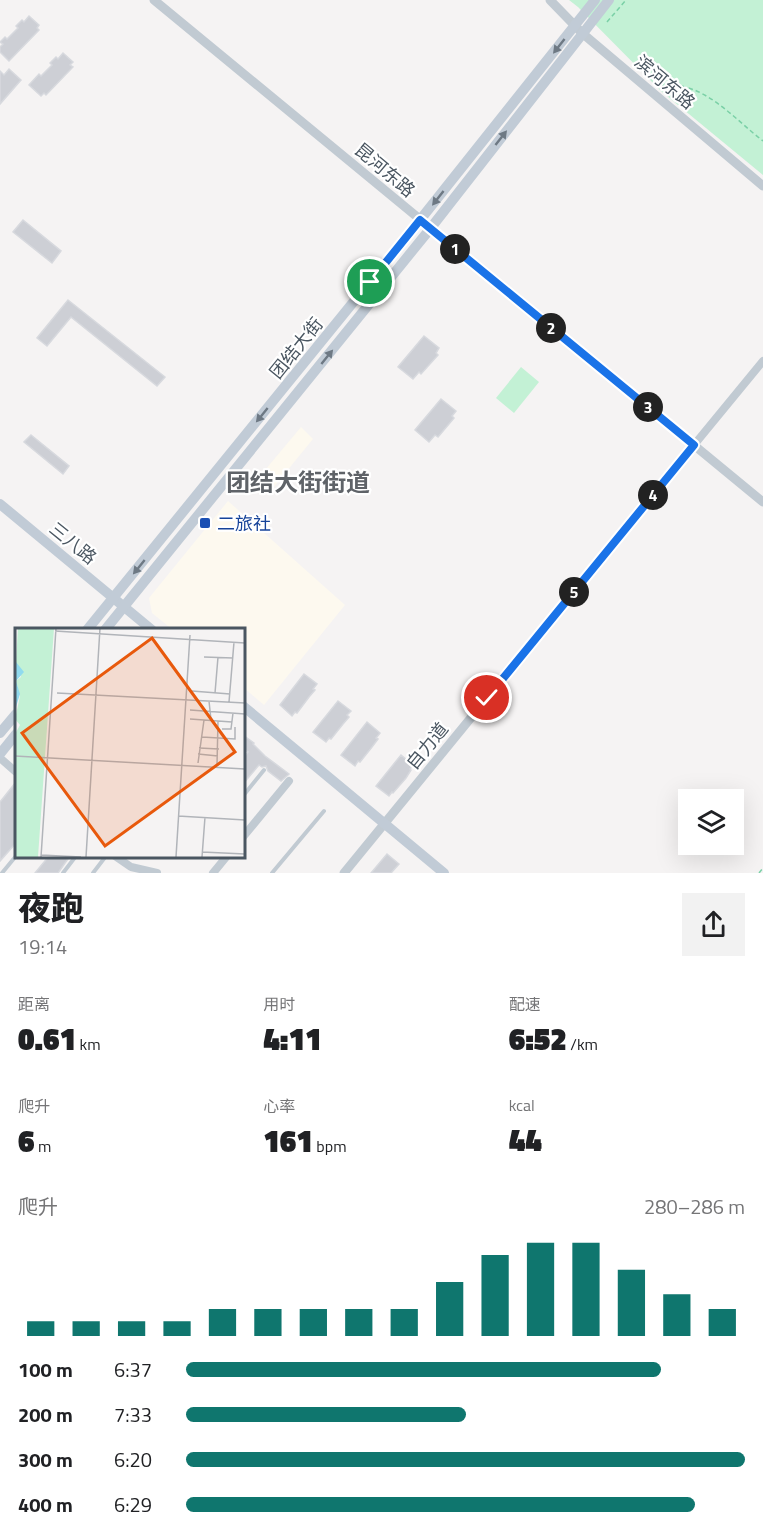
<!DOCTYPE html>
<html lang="zh">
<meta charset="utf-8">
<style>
body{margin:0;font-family:"Titillium Web","Noto Sans SC",sans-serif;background:#f2f2f2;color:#202124;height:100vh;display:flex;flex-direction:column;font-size:22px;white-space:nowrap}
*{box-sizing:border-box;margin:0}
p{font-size:20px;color:#757577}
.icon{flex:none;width:33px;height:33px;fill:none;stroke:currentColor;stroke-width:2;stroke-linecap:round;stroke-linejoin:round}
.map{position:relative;height:873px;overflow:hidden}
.side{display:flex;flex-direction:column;background:#fff;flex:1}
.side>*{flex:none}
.fabs{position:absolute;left:678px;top:789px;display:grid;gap:12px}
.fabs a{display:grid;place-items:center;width:66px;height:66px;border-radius:0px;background:#fff;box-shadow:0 6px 24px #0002;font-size:30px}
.pin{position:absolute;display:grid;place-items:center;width:51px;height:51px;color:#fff;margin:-26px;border:3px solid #fff;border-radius:50%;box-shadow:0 2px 6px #0007}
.km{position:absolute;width:30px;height:30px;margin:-15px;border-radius:50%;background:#222;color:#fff;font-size:16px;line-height:30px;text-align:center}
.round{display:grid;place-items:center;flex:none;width:63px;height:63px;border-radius:0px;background:#f2f2f2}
.head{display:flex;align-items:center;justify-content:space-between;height:102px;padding:0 18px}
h1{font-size:33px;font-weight:800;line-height:45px}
.figures{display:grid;grid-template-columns:repeat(3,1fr);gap:9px;height:102px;padding:6px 18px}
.figures div{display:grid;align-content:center}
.figures b{font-size:30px;font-weight:800}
.figures small{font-size:16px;font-weight:400}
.figures p{font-size:16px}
.chart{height:168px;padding:12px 18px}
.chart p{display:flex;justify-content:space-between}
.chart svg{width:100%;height:108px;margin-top:6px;stroke:#0f766e;stroke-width:6}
ul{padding:0 18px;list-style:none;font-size:20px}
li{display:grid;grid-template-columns:96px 72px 1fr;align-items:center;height:45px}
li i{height:15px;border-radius:8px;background:#0f766e}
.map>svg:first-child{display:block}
.commercial{fill:#fdf9ef}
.green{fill:#c3f1d5}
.building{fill:#cdcfd5;stroke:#d7d9de;stroke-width:1.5}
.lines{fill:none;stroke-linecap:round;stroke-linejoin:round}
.path{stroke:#7ad0a6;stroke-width:1.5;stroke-dasharray:4.5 3;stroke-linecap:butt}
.service{stroke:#c1cad2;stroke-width:4}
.minor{stroke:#c1cad2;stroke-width:8}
.tertiary{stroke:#c1cad2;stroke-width:9}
.secondary{stroke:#c1cbd6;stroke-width:10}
.oneway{fill:#6e7984}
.route-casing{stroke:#fff;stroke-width:12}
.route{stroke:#1a73e8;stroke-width:8}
.transit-dot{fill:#1a4fb4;stroke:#fff;stroke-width:2}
.labels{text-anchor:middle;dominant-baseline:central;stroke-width:4.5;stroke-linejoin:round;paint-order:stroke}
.street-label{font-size:18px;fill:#4a5661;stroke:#fff}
.transit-label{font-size:18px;fill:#164399;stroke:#fff;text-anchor:start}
.district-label{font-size:24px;font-weight:bold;fill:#5f6368;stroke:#fff}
.inset-road{fill:none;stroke:#b1b4b9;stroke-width:1.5}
.view{fill:#e8590c;fill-opacity:0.15;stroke:#e8590c;stroke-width:3}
.inset-edge{fill:none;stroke:#4a5661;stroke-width:3}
</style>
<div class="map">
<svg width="763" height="873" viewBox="0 0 763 873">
<rect width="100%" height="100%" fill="#f5f3f3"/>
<g class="commercial">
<path d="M301 427 313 439 269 493 255 482Z"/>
<path d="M228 501 345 605 264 705 243 687V630H173L152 613 149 598Z"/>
</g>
<g class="green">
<path d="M569 0H763V175L661 91 578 7Z"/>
<path d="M521 367 539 382 514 413 496 398Z"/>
</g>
<g class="building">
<path d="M29 16 39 25 37 28 39 30 9 61 0 52V47L3 44 0 42 5 37 7 39 18 28 16 26 22 20 24 22Z"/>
<path d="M63 53 73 62 70 65 73 67 46 95 44 93 41 96 29 85 39 74 41 76 52 65 50 63 56 57 58 59Z"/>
<path d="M9 69 21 80 0 104V71L4 75Z"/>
<path d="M23 220 61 251 52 263 13 232Z"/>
<path d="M68 300 165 377 157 386 71 317 47 346 37 338Z"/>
<path d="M424 336 439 348 436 353 438 355 421 374 419 372 413 379 398 367Z"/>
<path d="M441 399 456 411 452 416 454 418 438 437 435 435 429 442 415 430Z"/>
<path d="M31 435 69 466 63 474 24 442Z"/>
<path d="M304 674 317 684 313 689 315 690 309 697 297 713 295 712 292 716 280 705Z"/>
<path d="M338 701 351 711 347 715 349 717 343 724 331 739 329 738 326 742 313 732Z"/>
<path d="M367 722 380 733 376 738 378 739 372 747 360 762 358 761 355 766 341 755Z"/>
<path d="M243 735 254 743 253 744 265 756 289 774 288 775 281 781 268 771 266 766 262 767 259 765 243 784V758L248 752 243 749Z"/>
<path d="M401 755 413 765 410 769 411 770 406 778 393 793 392 792 389 796 376 786Z"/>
<path d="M16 782V843L0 861V802Z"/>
<path d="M387 854 399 864 391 873H371Z"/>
<path d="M49 856H70L58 873H35Z"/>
</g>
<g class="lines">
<g class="path">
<path d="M607 22 626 0"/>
<path d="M659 86C701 78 733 118 763 141"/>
<path d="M759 873 763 868"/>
</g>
<g class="service">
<path d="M243 796 264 770"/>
<path d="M2 873 16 856"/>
<path d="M63 873 76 856"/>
<path d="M93 873 106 856"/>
<path d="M272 873 324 811"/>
</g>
<g class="minor">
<path d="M694 445 763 361"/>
<path d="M0 758 16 772"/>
<path d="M243 837 289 781"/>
<path d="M115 856 131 867 157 873"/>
<path d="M213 873 227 856"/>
</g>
<g class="tertiary">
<path d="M154 0 763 502"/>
<path d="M550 0 582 33 763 186"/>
<path d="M344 873 694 445"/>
</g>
<g class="secondary">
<path d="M0 504 152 630"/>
<path d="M87 630 420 220 595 0"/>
<path d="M105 630 430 229 609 0"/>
<path d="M243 706 444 873"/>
<path d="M0 733 16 714"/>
<path d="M0 754 16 734"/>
</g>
</g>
<defs><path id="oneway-solid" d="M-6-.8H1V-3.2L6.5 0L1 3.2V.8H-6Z" transform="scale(1.5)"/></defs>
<g class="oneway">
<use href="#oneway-solid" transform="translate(559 46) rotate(128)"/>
<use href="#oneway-solid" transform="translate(501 138) rotate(-52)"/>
<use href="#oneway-solid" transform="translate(438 198) rotate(128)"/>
<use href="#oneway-solid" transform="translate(327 357) rotate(-51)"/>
<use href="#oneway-solid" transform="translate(262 415) rotate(129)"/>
<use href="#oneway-solid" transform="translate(139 567) rotate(129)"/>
</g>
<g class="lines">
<g class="route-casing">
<path id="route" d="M370 282 420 220 694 445 487 698"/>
</g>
<use href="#route" class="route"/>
</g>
<rect class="transit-dot" x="199" y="517" width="12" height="12" rx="3"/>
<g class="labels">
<g class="street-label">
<text transform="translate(665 82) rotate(40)">滨河东路</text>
<text transform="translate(385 170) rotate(40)">昆河东路</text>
<text transform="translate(296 348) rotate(-51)">团结大街</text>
<text transform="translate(73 543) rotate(39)">三八路</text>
<text transform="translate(427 746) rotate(-51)">自力道</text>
</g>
<g class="transit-label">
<text x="217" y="523">二旅社</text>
</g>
<g class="district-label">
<text x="298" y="482">团结大街街道</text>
</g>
</g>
<g transform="translate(15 628)">
<rect width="230" height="230" fill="#f5f3f3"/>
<path d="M3 0H39L23 229H0V106L5 97 0 91 5 68 1 53 6 49 1 34Z" fill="#c3f1d5"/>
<path d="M0 0 1 34 9 44 1 53 5 66 0 82Z" fill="#90daee"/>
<path class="inset-road" d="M40 3 230 15M189 29 218 30M177 63 215 66M42 65 230 75M200 65 203 29M194 73 196 92M214 74 219 14M175 82 230 86M175 91 217 94M207 101H216L218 85M187 109 220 111V99M184 120 204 121M183 126 203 128M0 128 230 141M183 135 189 92M202 137 203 93M163 188 230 192M187 224 230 226M26 227 66 229M26 229 41 0M71 229 85 0M161 229 175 7M187 229 190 189"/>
<path class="view" d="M137 10 220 124 90 218 7 105Z"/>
<rect width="230" height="230" class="inset-edge"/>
</g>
</svg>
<div class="fabs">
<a><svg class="icon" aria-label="layers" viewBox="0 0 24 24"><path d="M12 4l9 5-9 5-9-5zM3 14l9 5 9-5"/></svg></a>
</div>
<div class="pin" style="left:370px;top:282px;background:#1e9e55"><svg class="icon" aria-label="arrive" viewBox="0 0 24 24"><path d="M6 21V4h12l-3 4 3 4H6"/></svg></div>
<div class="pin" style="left:487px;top:698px;background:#d93025"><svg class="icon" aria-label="check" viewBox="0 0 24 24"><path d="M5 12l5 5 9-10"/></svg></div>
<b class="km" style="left:455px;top:249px">1</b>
<b class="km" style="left:551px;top:328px">2</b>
<b class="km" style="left:648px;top:407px">3</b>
<b class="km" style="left:653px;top:495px">4</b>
<b class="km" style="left:574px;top:592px">5</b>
</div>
<section class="side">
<div class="head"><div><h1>夜跑</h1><p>19:14</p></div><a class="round"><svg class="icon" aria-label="share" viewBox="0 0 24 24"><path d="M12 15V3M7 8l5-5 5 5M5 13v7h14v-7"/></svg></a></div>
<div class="figures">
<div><p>距离</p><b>0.61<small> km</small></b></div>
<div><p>用时</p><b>4:11</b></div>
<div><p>配速</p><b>6:52<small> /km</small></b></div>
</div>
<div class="figures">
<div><p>爬升</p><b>6<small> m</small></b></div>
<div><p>心率</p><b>161<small> bpm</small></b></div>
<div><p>kcal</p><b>44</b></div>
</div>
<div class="chart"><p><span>爬升</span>280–286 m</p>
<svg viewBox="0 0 160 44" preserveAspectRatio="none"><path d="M5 44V38M15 44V38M25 44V38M35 44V38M45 44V33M55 44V33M65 44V33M75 44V33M85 44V33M95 44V22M105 44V11M115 44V6M125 44V6M135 44V17M145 44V27M155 44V33"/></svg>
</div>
<ul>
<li><b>100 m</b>6:37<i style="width:85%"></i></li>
<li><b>200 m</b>7:33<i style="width:50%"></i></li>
<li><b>300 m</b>6:20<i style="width:100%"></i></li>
<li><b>400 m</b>6:29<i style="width:91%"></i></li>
</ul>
</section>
